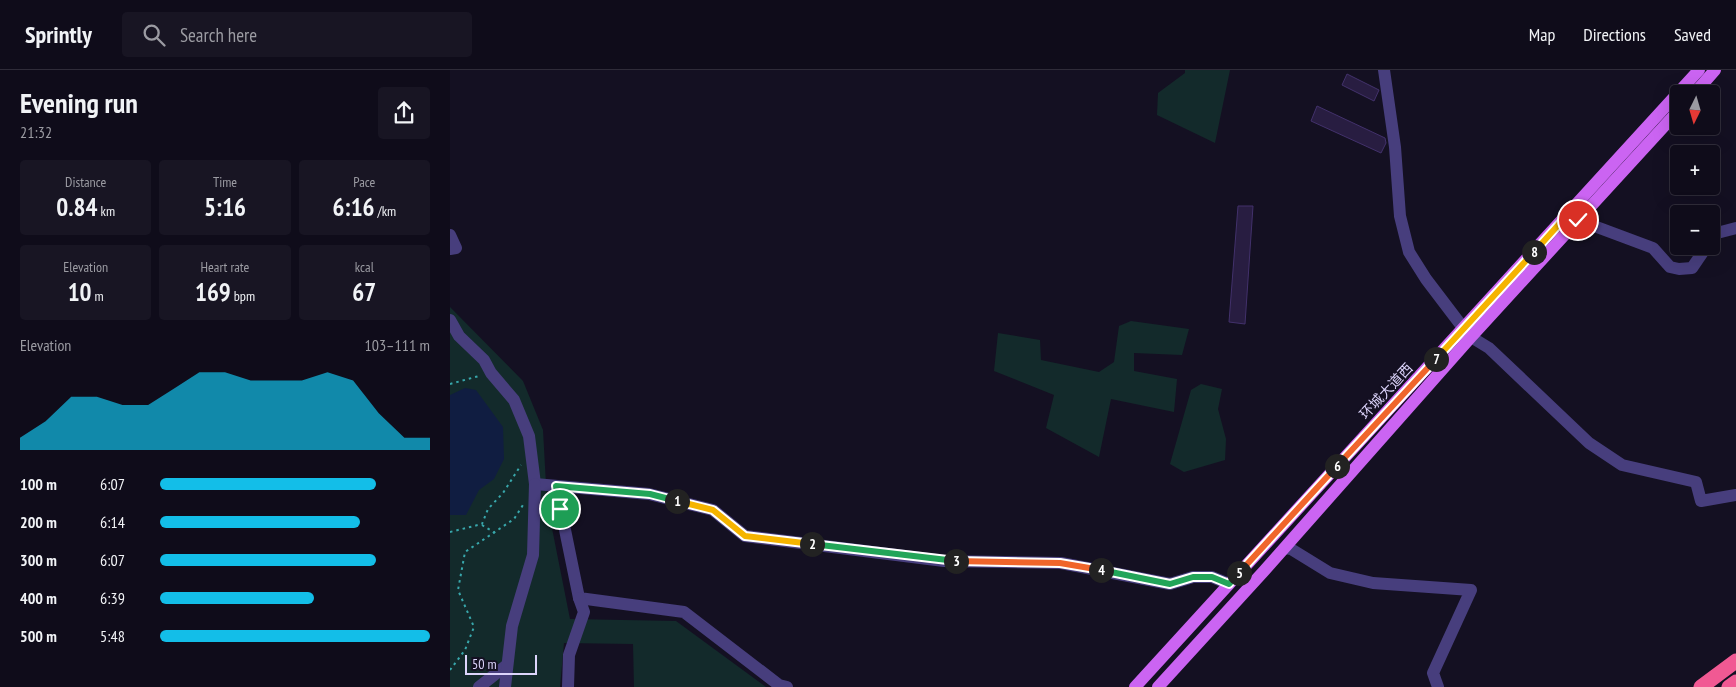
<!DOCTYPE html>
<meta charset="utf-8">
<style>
body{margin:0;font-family:"PT Sans Narrow","Noto Sans SC",sans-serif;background:#181523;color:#f1f3f6;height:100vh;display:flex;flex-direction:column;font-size:19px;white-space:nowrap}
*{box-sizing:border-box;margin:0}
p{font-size:16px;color:#9b9ba2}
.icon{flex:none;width:28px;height:28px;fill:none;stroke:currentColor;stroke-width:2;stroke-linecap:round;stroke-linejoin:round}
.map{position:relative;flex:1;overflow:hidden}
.drawer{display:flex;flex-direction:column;background:#0f0c1a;width:450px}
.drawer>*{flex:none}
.needle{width:32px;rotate:185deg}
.controls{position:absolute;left:1220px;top:15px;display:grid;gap:10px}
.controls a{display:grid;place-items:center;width:50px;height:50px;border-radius:5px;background:#0f0c1a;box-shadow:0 5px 20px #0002,0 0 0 1px #2f2c39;font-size:25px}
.scale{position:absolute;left:15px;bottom:12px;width:72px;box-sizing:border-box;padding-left:5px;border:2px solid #dcd4fb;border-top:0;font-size:14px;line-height:18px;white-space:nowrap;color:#dcd4fb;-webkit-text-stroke:4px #141022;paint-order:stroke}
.pin{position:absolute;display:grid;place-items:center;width:42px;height:42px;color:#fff;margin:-21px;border:2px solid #fff;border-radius:50%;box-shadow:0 1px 5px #0007}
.km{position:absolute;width:25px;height:25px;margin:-12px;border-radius:50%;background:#222;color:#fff;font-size:14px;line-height:25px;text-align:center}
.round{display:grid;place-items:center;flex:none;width:52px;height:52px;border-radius:5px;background:#181523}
.head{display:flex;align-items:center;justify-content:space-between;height:85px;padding:0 20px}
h1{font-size:28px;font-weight:700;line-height:38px}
.metrics{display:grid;grid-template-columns:repeat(3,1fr);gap:8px;height:85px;padding:5px 20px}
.metrics div{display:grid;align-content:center;border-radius:5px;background:#181523;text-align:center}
.metrics b{font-size:25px;font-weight:700}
.metrics small{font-size:14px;font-weight:400}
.metrics p{font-size:14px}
.chart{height:140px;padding:10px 20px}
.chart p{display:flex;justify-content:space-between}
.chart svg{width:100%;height:90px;margin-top:5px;fill:#13bee8;opacity:.7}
ul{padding:0 20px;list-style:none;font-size:16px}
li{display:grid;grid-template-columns:80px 60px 1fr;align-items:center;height:38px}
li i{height:12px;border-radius:6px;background:#13bee8}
header{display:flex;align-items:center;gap:30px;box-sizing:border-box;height:70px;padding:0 25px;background:#0f0c1a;border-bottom:1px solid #2f2c39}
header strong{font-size:24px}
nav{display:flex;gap:28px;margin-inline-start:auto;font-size:18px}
.search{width:350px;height:45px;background:#181523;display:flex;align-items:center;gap:12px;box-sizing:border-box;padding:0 18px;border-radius:5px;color:#9b9ba2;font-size:19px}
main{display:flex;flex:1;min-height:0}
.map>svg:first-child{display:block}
.green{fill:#132a2b}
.water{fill:#101d41}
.building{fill:#281d41;stroke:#42316b}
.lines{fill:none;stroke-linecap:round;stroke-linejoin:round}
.path{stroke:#38a7ab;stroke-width:2;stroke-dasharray:2.5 4;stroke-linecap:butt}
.minor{stroke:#473e7d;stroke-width:12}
.major{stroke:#cb64f2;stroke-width:12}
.highway{stroke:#f15993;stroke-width:15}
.split-1-casing{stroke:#fff;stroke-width:10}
.split-2-casing{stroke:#fff;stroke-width:10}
.split-3-casing{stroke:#fff;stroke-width:10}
.split-4-casing{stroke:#fff;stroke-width:10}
.split-5-casing{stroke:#fff;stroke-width:10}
.split-6-casing{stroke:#fff;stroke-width:10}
.split-7-casing{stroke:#fff;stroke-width:10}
.split-8-casing{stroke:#fff;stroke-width:10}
.split-9-casing{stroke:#fff;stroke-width:10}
.split-1{stroke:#22a559;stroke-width:6}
.split-2{stroke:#f5b400;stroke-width:6}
.split-3{stroke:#22a559;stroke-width:6}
.split-4{stroke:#f0652b;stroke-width:6}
.split-5{stroke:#22a559;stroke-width:6}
.split-6{stroke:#f0652b;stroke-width:6}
.split-7{stroke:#f0652b;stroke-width:6}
.split-8{stroke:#f5b400;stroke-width:6}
.split-9{stroke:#f5b400;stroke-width:6}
.labels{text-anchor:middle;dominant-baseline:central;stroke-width:4;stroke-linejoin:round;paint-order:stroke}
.street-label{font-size:14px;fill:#dcd4fb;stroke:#141022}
</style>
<header>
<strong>Sprintly</strong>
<div class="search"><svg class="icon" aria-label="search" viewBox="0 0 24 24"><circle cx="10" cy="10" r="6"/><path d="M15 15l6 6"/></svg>Search here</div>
<nav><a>Map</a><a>Directions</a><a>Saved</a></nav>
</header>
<main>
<section class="drawer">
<div class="head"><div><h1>Evening run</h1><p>21:32</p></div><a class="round"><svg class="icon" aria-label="share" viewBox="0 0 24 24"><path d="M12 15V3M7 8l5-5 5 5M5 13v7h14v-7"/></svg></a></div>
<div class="metrics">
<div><p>Distance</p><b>0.84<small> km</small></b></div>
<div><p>Time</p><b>5:16</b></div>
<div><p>Pace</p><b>6:16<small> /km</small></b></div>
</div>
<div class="metrics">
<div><p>Elevation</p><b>10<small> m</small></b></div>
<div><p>Heart rate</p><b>169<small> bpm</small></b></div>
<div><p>kcal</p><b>67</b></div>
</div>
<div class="chart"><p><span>Elevation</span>103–111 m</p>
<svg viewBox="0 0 160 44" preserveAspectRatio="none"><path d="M0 44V38L10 30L20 18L30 18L40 22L50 22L60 14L70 6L80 6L90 10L100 10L110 10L120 6L130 10L140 26L150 38L160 38V44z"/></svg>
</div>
<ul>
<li><b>100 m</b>6:07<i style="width:80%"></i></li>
<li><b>200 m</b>6:14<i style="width:74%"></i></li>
<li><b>300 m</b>6:07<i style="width:80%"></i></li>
<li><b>400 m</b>6:39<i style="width:57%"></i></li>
<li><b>500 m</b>5:48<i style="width:100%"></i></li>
</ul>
</section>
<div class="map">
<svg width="1286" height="617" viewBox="0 0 1286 617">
<rect width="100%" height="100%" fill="#141022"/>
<g class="green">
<path d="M735 0H780L765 73 707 45 708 23 735 3Z"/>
<path d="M0 237 73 311 93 360 97 433 120 549 226 551 316 617H184L183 574 114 573 110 617H0Z"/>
<path d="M681 251 739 259 732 285 684 283V301L727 309 724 342 661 329 649 387 596 358 604 325 544 301 548 263 590 270 591 290 649 302 664 292 669 256Z"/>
<path d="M751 314 772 319 768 339 776 369 775 390 734 402 720 394 741 320Z"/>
</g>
<path class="water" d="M15 318 26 320 53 357 54 389 44 409 29 420 16 445H0V325Z"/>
<g class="building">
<path d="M897 4 929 20 924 31 892 15Z"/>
<path d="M867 36 935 68 936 73 931 83 861 51Z"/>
<path d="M788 136H803L795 254 779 252Z"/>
</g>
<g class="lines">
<g class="path">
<path d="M0 314 29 306"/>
<path d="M32 455 45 463"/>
<path d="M0 462 32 454 38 439 53 423 71 395"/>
<path d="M0 600 15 580 24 557 8 520 15 482 64 449 73 435"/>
</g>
<g class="minor">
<path d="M934 0 945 77 950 146 959 182 976 209 1014 259"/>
<path d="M1122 144 1128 150 1203 178 1220 197 1229 199 1242 198 1257 176"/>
<path d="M0 165 6 178 0 179"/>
<path d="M1261 170 1267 163 1286 158"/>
<path d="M0 250 9 266 34 290 41 303 64 330 79 366 85 414 199 424 263 440 295 466 494 491 611 493 720 514 743 507H762L779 514"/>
<path d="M1021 267 1039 278 1139 373 1172 395 1246 412 1251 431 1286 425"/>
<path d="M106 416 129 528 234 542 329 615 337 617"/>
<path d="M835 478 841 479 880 503 923 513 1021 520 983 603 988 617"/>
<path d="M29 617 57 595"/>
<path d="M55 617 62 556 83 485 85 414"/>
<path d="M118 617 119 585 134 542 129 528"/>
</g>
<g class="major">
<path d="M1244 24 1265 0"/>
<path d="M685 617 1249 0"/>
<path d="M708 617 814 501 1021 267 1229 40"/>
</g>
<g class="highway">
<path d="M1251 617 1286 591"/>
<path d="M1279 617 1286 612"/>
</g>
</g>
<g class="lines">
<g class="split-1-casing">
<path id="split-1" d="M110 439 106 416 200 424 227 431"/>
</g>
<g class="split-2-casing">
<path id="split-2" d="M227 431 263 440 295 466 362 474"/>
</g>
<g class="split-3-casing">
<path id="split-3" d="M362 474 506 491"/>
</g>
<g class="split-4-casing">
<path id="split-4" d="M506 491 610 493 651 500"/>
</g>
<g class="split-5-casing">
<path id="split-5" d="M651 500 720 514 743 507H762L779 514 789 503"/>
</g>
<g class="split-6-casing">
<path id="split-6" d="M789 503 887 396"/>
</g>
<g class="split-7-casing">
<path id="split-7" d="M887 396 986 289"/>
</g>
<g class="split-8-casing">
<path id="split-8" d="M986 289 1084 182"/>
</g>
<g class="split-9-casing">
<path id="split-9" d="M1084 182 1120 142 1128 150"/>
</g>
<use href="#split-1" class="split-1"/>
<use href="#split-2" class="split-2"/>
<use href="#split-3" class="split-3"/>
<use href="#split-4" class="split-4"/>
<use href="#split-5" class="split-5"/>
<use href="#split-6" class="split-6"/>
<use href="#split-7" class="split-7"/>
<use href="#split-8" class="split-8"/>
<use href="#split-9" class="split-9"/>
</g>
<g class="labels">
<g class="street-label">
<text transform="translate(936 321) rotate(-47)">环城大道西</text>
</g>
</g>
</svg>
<div class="controls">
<a><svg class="needle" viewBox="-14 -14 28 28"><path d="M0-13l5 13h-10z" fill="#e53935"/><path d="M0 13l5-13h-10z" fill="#9b9ba2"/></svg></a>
<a>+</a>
<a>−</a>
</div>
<div class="scale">50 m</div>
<div class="pin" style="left:110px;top:439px;background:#1e9e55"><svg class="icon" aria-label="arrive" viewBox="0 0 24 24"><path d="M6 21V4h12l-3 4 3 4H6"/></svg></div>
<div class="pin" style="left:1128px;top:150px;background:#d93025"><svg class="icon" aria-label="check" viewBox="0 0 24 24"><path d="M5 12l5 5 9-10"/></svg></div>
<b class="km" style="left:227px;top:431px">1</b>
<b class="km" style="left:362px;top:474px">2</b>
<b class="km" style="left:506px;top:491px">3</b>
<b class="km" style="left:651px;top:500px">4</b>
<b class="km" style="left:789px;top:503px">5</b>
<b class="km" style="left:887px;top:396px">6</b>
<b class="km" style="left:986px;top:289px">7</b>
<b class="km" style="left:1084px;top:182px">8</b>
</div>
</main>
